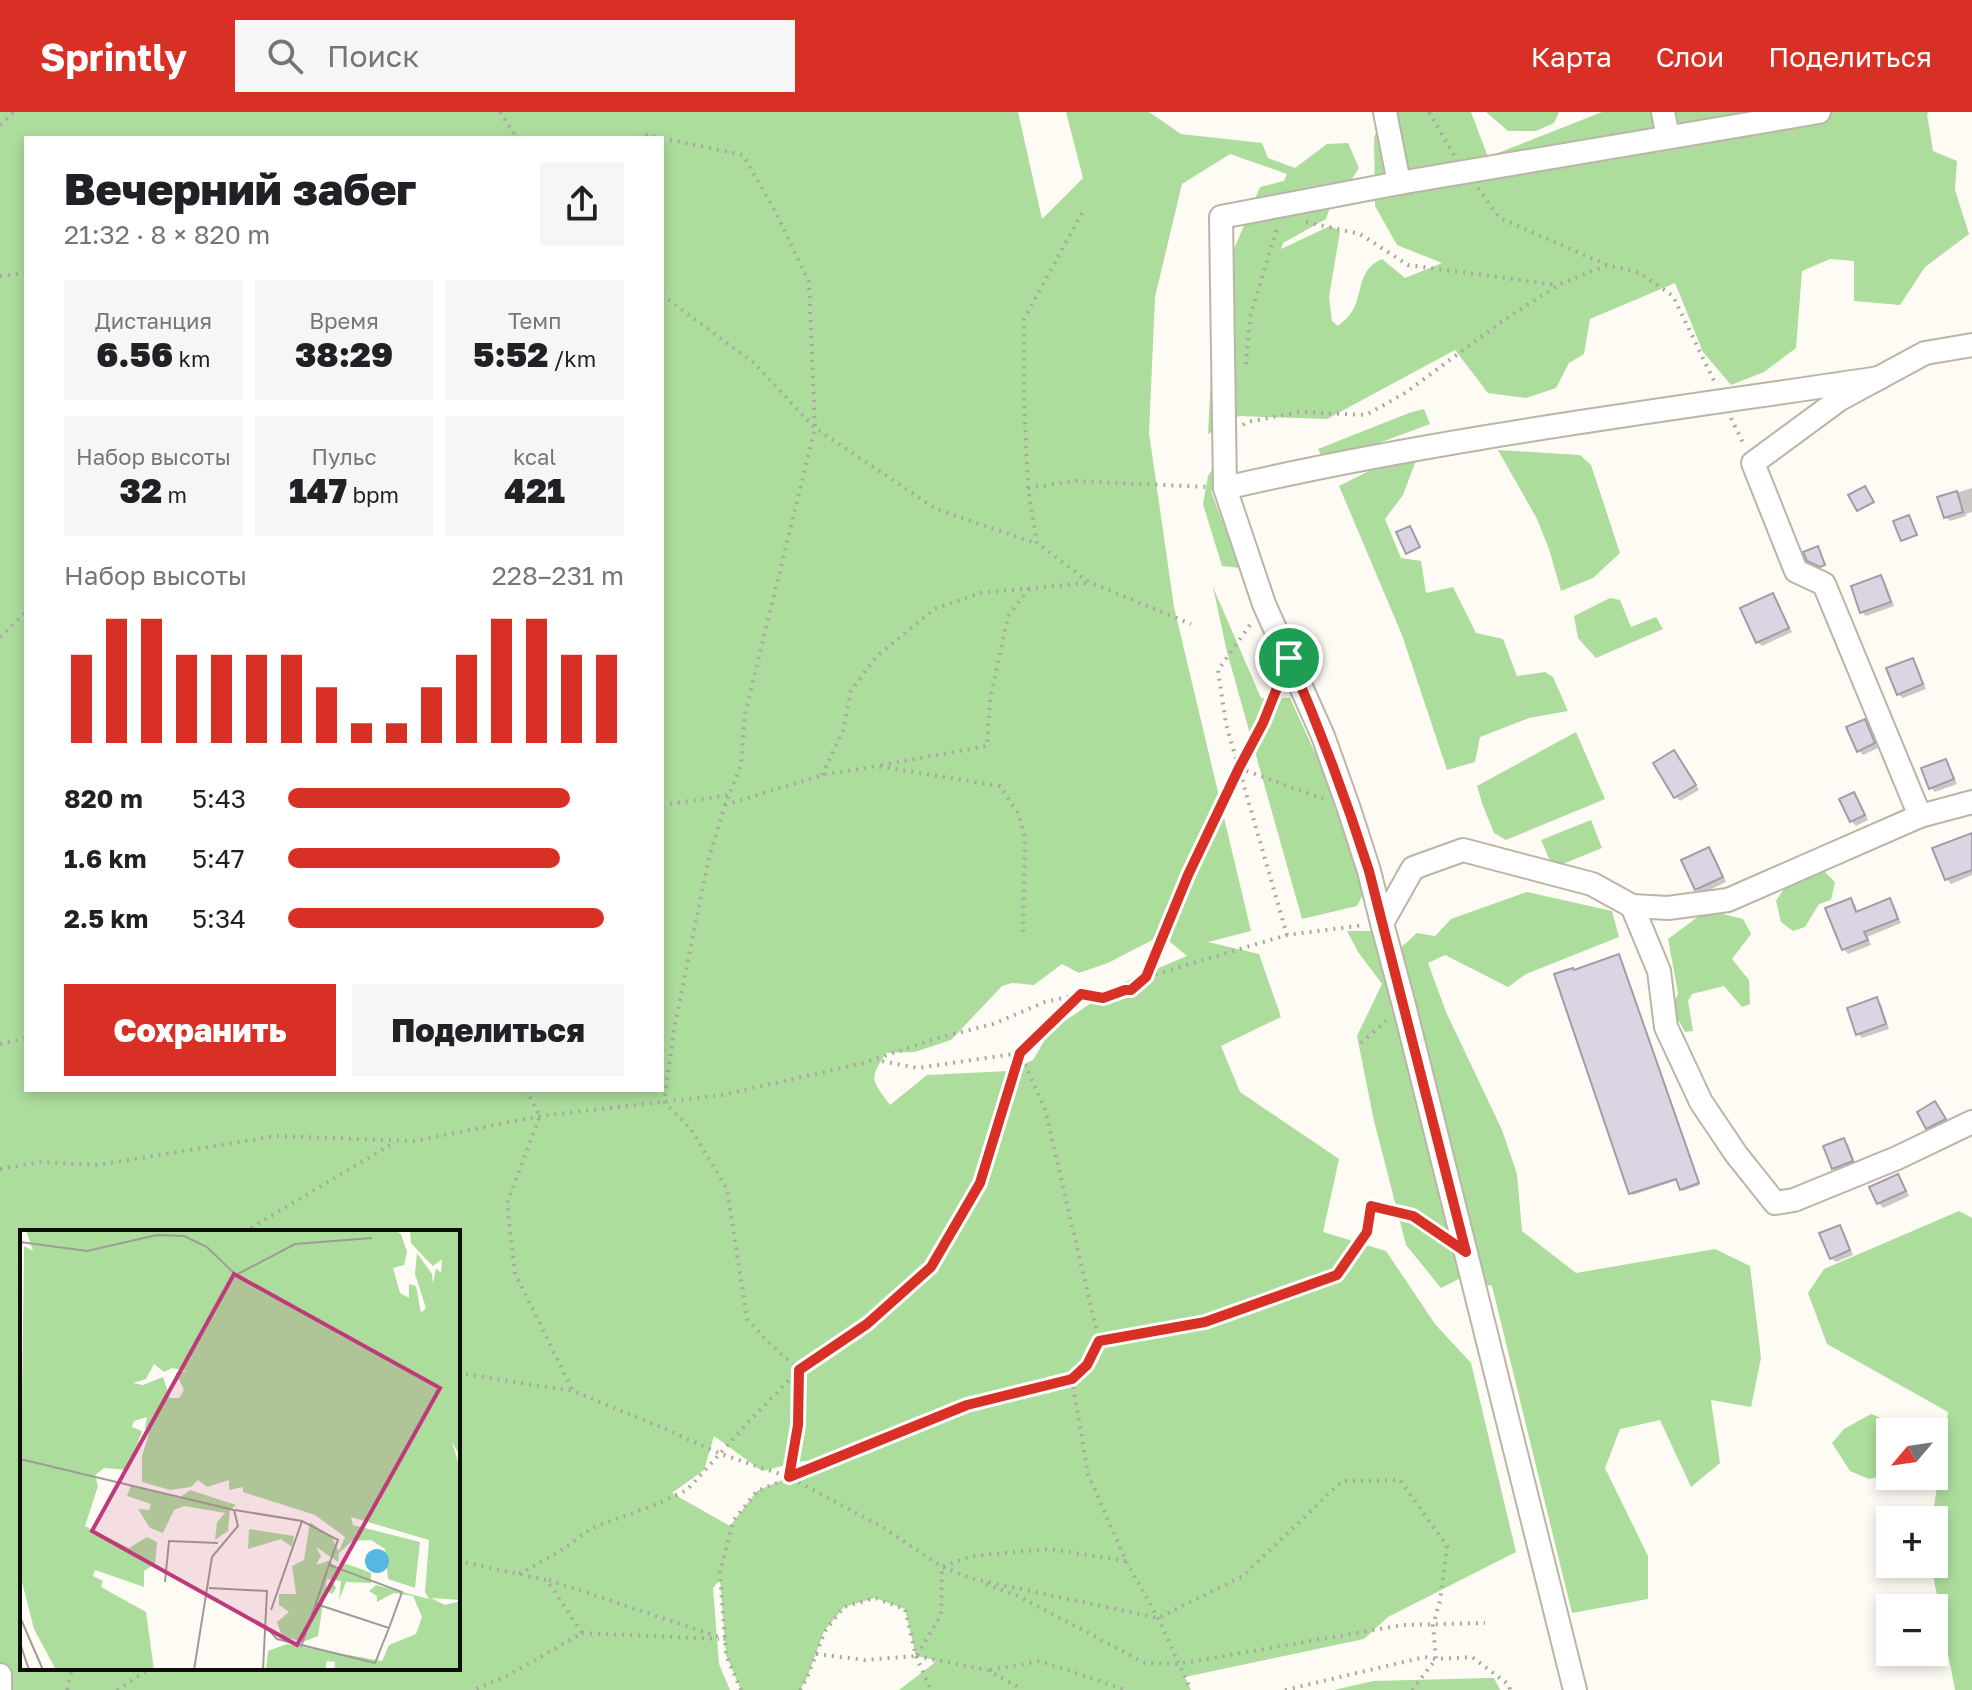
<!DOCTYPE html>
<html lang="ru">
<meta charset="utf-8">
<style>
body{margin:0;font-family:"Golos Text",sans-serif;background:#f6f6f6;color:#202124;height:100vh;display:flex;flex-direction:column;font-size:30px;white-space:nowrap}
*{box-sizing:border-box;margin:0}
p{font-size:26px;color:#757577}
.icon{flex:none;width:44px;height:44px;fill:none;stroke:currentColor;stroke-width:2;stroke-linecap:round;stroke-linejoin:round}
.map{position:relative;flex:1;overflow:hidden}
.details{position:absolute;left:24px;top:24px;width:640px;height:956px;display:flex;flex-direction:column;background:#fff;border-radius:0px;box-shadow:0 4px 12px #0003}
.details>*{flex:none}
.needle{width:52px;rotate:241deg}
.buttons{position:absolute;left:1876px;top:1306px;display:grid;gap:16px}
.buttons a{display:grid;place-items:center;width:72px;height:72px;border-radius:0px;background:#fff;box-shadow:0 4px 12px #0003;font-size:40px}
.pin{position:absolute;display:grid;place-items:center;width:68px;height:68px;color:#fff;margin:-34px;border:4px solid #fff;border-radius:50%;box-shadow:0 2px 8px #0007}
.round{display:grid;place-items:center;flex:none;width:84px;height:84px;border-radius:0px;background:#f6f6f6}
.headline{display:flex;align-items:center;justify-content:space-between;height:136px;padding:0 40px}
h1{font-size:44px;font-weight:800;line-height:60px}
.figures{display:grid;grid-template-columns:repeat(3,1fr);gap:12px;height:136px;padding:8px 40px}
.figures div{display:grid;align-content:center;border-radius:0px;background:#f6f6f6;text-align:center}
.figures b{font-size:34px;font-weight:800}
.figures small{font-size:22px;font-weight:400}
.figures p{font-size:22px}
.chart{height:224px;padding:16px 40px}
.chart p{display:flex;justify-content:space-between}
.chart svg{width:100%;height:144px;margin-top:8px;stroke:#d93025;stroke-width:6}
.action{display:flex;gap:16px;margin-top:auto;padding:16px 40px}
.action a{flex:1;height:92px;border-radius:0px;background:#d93025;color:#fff;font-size:32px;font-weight:800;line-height:92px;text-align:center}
.action a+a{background:#f6f6f6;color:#202124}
ul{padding:0 40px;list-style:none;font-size:26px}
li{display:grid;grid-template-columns:128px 96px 1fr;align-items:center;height:60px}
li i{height:20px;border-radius:10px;background:#d93025}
header{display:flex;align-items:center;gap:48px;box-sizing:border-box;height:112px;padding:0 40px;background:#d93025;color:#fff}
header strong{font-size:38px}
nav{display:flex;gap:44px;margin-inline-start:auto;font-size:28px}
.search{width:560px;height:72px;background:#f6f6f6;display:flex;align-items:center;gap:20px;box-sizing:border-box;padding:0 28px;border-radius:0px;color:#757577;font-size:30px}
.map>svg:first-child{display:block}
.green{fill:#acdd9d;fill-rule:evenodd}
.shadow{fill:#0003}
.building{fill:#dbd5e3;stroke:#a29ca9;stroke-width:2}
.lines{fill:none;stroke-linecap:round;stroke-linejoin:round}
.minor-casing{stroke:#bcb4a7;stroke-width:26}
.path{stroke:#aaa7a1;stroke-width:4;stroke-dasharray:2 6;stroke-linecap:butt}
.minor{stroke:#fff;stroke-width:22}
.route-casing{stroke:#fff;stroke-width:16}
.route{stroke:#d93025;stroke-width:10}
.inset-road{fill:none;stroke:#9f9c97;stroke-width:2}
.view{fill:#c03a7b;fill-opacity:0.15;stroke:#c03a7b;stroke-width:4}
.inset-edge{fill:none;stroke:#100e09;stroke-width:4}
</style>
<header>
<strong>Sprintly</strong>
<div class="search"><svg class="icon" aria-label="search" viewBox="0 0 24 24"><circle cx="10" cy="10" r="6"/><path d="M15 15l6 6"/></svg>Поиск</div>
<nav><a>Карта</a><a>Слои</a><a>Поделиться</a></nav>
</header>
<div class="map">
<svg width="1972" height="1578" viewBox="0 0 1972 1578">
<rect width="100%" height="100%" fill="#fefbf5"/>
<g class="green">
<path d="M0 0H1018L1042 107 1083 66 1066 0H1149L1181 22 1262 31 1268 46 1295 56 1327 32 1348 31 1359 56 1350 70 1333 86 1326 107 1283 131 1281 137 1330 114 1340 119 1329 185 1332 209 1338 214C1342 210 1348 206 1351 201 1364 182 1356 158 1382 147L1405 166 1442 151 1397 133 1375 94 1374 26 1384 0H1471L1488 45 1602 0H1929L1927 2 1933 39 1957 49 1955 78 1969 122 1925 155 1900 193 1854 189V149L1830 147 1802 159 1796 236 1764 260 1731 273 1703 240 1675 171 1590 207 1584 242 1569 251 1556 276 1526 286 1488 281 1455 238 1327 307 1239 304 1208 322 1214 206 1232 142 1260 75 1284 69 1287 62 1230 42 1182 72 1155 185 1149 321 1174 495 1251 819 1208 830 1259 842 1281 905 1221 934 1240 980 1339 1047 1323 1120 1386 1139 1435 1212 1471 1251 1516 1440 1388 1505 1364 1527 1185 1565 1191 1578H899L933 1552 935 1548 916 1544 905 1497 875 1486 844 1495 824 1519 807 1566 800 1578H741L726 1543 720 1468 713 1476 719 1552 730 1578H0ZM618 24 662 26V978H26V26H614ZM1162 823 1187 844 1118 873 1050 919 1033 948 1008 959 927 963 890 993C872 967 868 969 886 941L915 940 951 928 1002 874 1012 871 1034 873 1062 852 1079 861 1108 851ZM22 1120H458V1556H22ZM714 1324 762 1359 804 1349 817 1353 757 1379 730 1414 672 1381 704 1358Z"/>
<path d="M1486 0H1559L1554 11 1536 19H1508Z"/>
<path d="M1424 297 1430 312 1325 351 1318 337 1409 301Z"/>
<path d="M1498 338 1580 343 1591 353 1620 441 1593 466 1561 479 1549 437 1537 407Z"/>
<path d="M1409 339 1415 351 1403 383 1385 407 1401 446 1421 449 1426 481 1453 475 1476 521 1503 527 1517 564 1545 560 1553 565 1568 599 1529 606 1480 625 1475 650 1447 658 1402 523 1339 374Z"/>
<path d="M1219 347H1232L1238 368 1211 379 1240 456 1222 454 1203 392 1208 364Z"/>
<path d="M1213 475 1261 586H1290L1345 706 1375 759 1357 794 1302 807 1227 540Z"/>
<path d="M1610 486 1620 488 1631 515 1656 505 1663 517 1596 546 1578 526 1574 504Z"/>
<path d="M1576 620 1605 687 1506 728 1494 721 1483 694 1477 674Z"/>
<path d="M1591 708 1602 736 1553 756 1541 728Z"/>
<path d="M1825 760 1835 770 1831 788 1819 792 1805 815 1793 819 1781 810 1776 789C1792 764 1795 762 1825 760Z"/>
<path d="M1527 780 1612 799 1619 825 1526 862 1508 875 1445 843 1428 851 1446 900 1502 1018 1517 1062 1522 1119 1576 1161 1715 1137 1750 1154 1761 1246 1751 1295 1711 1288 1720 1351 1691 1375 1660 1308 1620 1317 1605 1356 1648 1444V1487L1572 1501 1492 1174 1461 1166 1441 1176 1406 1133 1374 1009 1357 924 1382 872 1358 840 1347 819H1373L1397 839 1417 821 1435 824 1451 807Z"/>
<path d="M1707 798 1743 807 1751 822 1732 847 1749 868 1750 892 1742 895 1724 874 1692 882 1688 889 1693 919 1685 920 1672 897 1678 881 1668 827Z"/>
<path d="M1959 1099 1972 1106V1578H1955L1931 1452H1934V1408H1932L1948 1300 1827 1232 1808 1181 1824 1157Z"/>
<path d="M1871 1302 1891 1310 1895 1320H1890V1334L1886 1343 1889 1355 1883 1364 1869 1367 1850 1359 1832 1331 1844 1317Z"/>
<path d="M1488 1566H1494L1500 1578H1334L1373 1569Z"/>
</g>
<g class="shadow">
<path d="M1972 376V400L1966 402V404L1950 409 1945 404 1940 386Z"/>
<path d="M1880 465 1885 470 1894 494 1866 504 1862 500Z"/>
<path d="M1772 484 1777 488 1792 520 1762 534 1757 530Z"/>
<path d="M1912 548 1917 553 1926 577 1903 586 1898 582Z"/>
<path d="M1864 609 1869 613 1878 636 1863 643 1859 638Z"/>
<path d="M1678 644 1699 678 1680 689 1676 685Z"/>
<path d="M1945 649 1949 654 1957 672 1935 680 1931 676Z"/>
<path d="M1854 682 1858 686 1868 708 1856 714 1851 709Z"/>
<path d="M1972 723V763L1951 772 1947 767Z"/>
<path d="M1709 737 1713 742 1726 770 1701 782 1696 777Z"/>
<path d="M1850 788 1855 792 1858 801 1890 789 1894 793 1901 811 1867 825 1871 833 1848 842 1844 837Z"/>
<path d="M1620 846 1700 1073 1683 1079 1678 1068 1633 1083 1631 1081 1575 860Z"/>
<path d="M1876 888 1881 892 1889 917 1862 926 1858 922Z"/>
<path d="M1935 992 1948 1012 1932 1020 1928 1015Z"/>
<path d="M1843 1028 1848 1032 1856 1053 1838 1061 1834 1056Z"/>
<path d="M1897 1064 1902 1069 1909 1084 1883 1096 1879 1091 1872 1076Z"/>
<path d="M1839 1115 1844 1120 1853 1143 1836 1150 1831 1146Z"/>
</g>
<g class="building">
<path d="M1865 374 1874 390 1857 399 1848 383Z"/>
<path d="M1957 379 1963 400 1944 406 1937 385Z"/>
<path d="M1909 403 1917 423 1901 429 1893 409Z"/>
<path d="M1410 414 1420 435 1406 442 1396 420Z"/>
<path d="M1818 434 1825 453 1820 455 1807 449 1803 440Z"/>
<path d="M1881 463 1891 490 1860 501 1851 474Z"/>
<path d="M1773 481 1789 516 1756 531 1740 496Z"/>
<path d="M1913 546 1923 572 1897 583 1886 556Z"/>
<path d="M1865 607 1875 631 1857 640 1846 615Z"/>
<path d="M1674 638 1696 673 1674 686 1653 651Z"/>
<path d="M1946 647 1954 667 1929 677 1921 656Z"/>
<path d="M1854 680 1865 703 1850 710 1839 687Z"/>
<path d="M1972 721V758L1945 768 1932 736Z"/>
<path d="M1709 735 1723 765 1695 778 1681 748Z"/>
<path d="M1851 786 1856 800 1890 786 1898 807 1864 820 1868 828 1842 838 1825 796Z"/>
<path d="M1619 842 1699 1071 1680 1078 1676 1067 1629 1082 1554 862 1573 856 1574 858Z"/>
<path d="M1877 885 1886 912 1856 923 1847 896Z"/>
<path d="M1935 989 1946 1007 1926 1017 1917 1000Z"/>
<path d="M1844 1026 1853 1049 1832 1057 1823 1034Z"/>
<path d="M1898 1062 1906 1079 1877 1092 1869 1075Z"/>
<path d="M1840 1113 1850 1138 1830 1147 1819 1121Z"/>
</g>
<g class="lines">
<g class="minor-casing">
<g id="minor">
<path d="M1663 0 1668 25"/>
<path d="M1399 71 1819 0"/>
<path d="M1225 376C1440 326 1661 299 1879 266"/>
<path d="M1920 704 1824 472 1796 459 1753 351 1840 287 1925 241 1972 233"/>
<path d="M1632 794 1659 859 1666 915 1701 990 1736 1042 1775 1091 1794 1088 1897 1046 1972 1010"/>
<path d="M1382 811 1369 759 1349 697 1323 624 1264 492 1225 376 1221 105 1399 71 1385 0"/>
<path d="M0 1563V1577"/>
<path d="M1575 1578 1404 893 1382 811 1413 756 1463 738 1592 772 1632 794 1668 796 1728 788 1920 704 1972 690"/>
</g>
</g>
<g class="path">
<path d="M500 0 517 26"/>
<path d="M1429 0 1454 43"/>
<path d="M0 13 14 0"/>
<path d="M638 26 646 23 660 26"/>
<path d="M662 26 743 43 775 99 809 170 815 316 745 602 741 653 725 693 709 745 675 912 664 990"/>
<path d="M1478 76 1500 106 1607 153 1640 161 1673 184 1714 269"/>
<path d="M1082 101 1024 207V289L1028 376 1037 431 1089 470 1191 512"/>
<path d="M1306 110 1360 122 1408 153 1558 173"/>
<path d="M0 164 26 161"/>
<path d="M662 183 754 251 815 316 936 397 1035 431"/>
<path d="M1246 252 1250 205 1278 113"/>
<path d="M1731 306 1745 335"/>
<path d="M1243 313 1247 310 1300 300 1366 303 1405 281 1504 208 1558 173 1607 153"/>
<path d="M1028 376 1076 369 1207 375"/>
<path d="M1250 513 1218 558 1226 612 1287 823"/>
<path d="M0 525 26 500"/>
<path d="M881 653 987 634 990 588 1008 504 1029 477"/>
<path d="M1239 656 1323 687"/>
<path d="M822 663 843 619 851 579 876 545 934 497 980 481 1086 471"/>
<path d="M662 693 729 683"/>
<path d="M725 693 822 663 877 654 1000 674 1018 701 1025 725 1023 820"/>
<path d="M1146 865C1168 810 1191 755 1217 702 1238 659 1260 618 1278 574"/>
<path d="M1361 931 1386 909"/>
<path d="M0 932 26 926"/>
<path d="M526 978 540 1004 507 1091 515 1161 573 1279"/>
<path d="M0 1057 40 1050 97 1053 276 1024 414 1029 540 1004 722 983 863 951 938 926 993 912 1045 890 1081 882 1103 886 1125 878H1131L1146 865 1287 823 1364 813"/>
<path d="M244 1120 395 1030"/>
<path d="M1099 1229 1205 1210 1337 1163 1367 1120 1371 1094 1413 1104 1439 1122"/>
<path d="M458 1261 573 1279 663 1316 721 1342 789 1365 884 1416 942 1455 974 1467 1158 1506 1243 1464 1342 1369 1400 1368 1447 1434 1440 1489 1433 1513 1436 1547 1412 1578"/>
<path d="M1072 1267 1088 1362 1126 1449 1158 1506 1191 1578"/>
<path d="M789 1365 798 1313 799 1258 867 1212 931 1155 980 1071 1020 941 1079 884"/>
<path d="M458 1449 547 1468 582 1521 509 1563 474 1578"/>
<path d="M519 1462 560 1439 592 1416 657 1392 687 1378 755 1303 799 1258 765 1227 747 1207 727 1077 691 1017 664 990"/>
<path d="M549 1468 725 1527"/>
<path d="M986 1472 1018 1484 1145 1551 1178 1552 1403 1513 1485 1511"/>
<path d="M582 1521 719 1527"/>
<path d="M816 1542 865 1548 916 1544"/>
<path d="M917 1543 941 1503 942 1455 971 1444 1050 1437 1126 1449"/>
<path d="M916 1544 931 1578"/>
<path d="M990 1558 1040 1549 1126 1578"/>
<path d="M67 1578 72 1556"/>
<path d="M117 1578 151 1556"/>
<path d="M741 1578 726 1543 720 1461 733 1409 757 1379 967 1293 1072 1267 1087 1253 1099 1229 1045 997 1020 941 918 956 876 948"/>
<path d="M800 1578 807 1566 825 1519 844 1495 875 1486 905 1497 916 1544 987 1558 1016 1574 1018 1578"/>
<path d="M1285 1578 1425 1545 1436 1547 1472 1545 1509 1573 1510 1578"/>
</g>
<use href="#minor" class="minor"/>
</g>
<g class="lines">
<g class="route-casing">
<path id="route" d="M1289 546C1320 617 1346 686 1369 759L1466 1140 1413 1104 1371 1094 1367 1120 1337 1163 1205 1210 1099 1229 1087 1253 1072 1267 967 1293 789 1365 798 1313 799 1258 867 1212 931 1155 980 1071 1020 941 1081 882 1103 886 1125 878H1131L1146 865 1188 763 1239 656 1263 611Z"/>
</g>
<use href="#route" class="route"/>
</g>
<g transform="translate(20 1118)">
<rect width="440" height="440" fill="#fefbf5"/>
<path d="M6 0H374L381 4 387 22 384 35 373 38 380 63 389 68V54L396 56 401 83 406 78 395 44 397 23 412 44 413 54 416 38 421 43 422 29 413 36 405 28 391 13 390 0H440V226L432 212 440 238V370L411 368 425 375 440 371V440H314L315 432 307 431 305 440H246L248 421 267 414 362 431 369 415 396 404 402 387 393 366 374 363 357 372V366L349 361 356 355 409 369 405 362 409 310 331 287 333 295 400 312 395 358 368 349 365 319 351 310 332 311 319 323 318 332 296 317 301 326 296 335 308 331 322 340 323 333 344 340 351 343V353L326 352 319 370 321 351 307 349 306 357 313 352 316 358 312 364 305 360 298 406 283 412 262 406 257 392 269 382 259 375V364H276L272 336 284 330 290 292 312 308 319 321 325 307 295 285 223 262V257L209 260V250L187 257 178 250 171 257 150 260 122 252V226L130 200 125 199 127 187 114 191 112 197 122 201 108 240 84 238 75 245 78 256 65 296 109 318 127 307 137 312 135 334 124 341V357L75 340 73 346 83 351 81 357 126 382 134 440H36L14 399 0 344 4 16 13 21ZM134 134 144 142 152 138 167 141 156 143 164 160 159 168H150L143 147 123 155 113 153 126 149ZM111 255 159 268 170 260 216 275 210 280 208 301 195 310 197 292 205 283 164 276 154 280 143 303 130 298 118 279 129 280 131 274 107 266ZM229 299 274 306 272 317 261 309 228 319Z" fill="#acdd9d" fill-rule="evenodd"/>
<path d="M345 331a12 12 0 1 1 24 0a12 12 0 1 1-24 0Z" fill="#55b8e2"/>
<path class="inset-road" d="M0 12 67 21 137 5 164 6 187 17 216 45 275 14 352 8M0 18V93M0 229 214 280 218 296 192 327 174 440M215 280 282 291 318 310 309 335 382 362 369 398 296 374M145 352 149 311 198 313M189 358 247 361 243 440M251 380 282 291M0 387 23 440M247 398 257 409 355 433 369 398M0 413 9 440M281 417 309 335"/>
<path class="view" d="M214 44 420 158 277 415 72 301Z"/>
<rect width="440" height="440" class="inset-edge"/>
</g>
</svg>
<div class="buttons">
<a><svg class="needle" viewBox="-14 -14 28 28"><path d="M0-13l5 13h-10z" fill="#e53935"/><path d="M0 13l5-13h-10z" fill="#757577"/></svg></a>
<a>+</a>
<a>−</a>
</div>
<div class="pin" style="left:1289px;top:546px;background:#1e9e55"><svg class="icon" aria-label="arrive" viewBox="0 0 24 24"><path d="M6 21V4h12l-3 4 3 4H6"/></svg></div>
<section class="details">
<div class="headline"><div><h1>Вечерний забег</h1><p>21:32 · 8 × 820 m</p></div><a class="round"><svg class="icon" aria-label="share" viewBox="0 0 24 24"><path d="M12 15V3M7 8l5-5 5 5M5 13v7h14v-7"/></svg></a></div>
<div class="figures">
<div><p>Дистанция</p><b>6.56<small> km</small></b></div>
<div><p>Время</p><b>38:29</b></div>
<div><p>Темп</p><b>5:52<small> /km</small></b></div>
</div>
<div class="figures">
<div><p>Набор высоты</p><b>32<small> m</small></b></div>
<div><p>Пульс</p><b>147<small> bpm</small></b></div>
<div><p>kcal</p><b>421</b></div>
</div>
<div class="chart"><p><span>Набор высоты</span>228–231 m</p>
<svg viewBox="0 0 160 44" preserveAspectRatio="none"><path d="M5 44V17M15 44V6M25 44V6M35 44V17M45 44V17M55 44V17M65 44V17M75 44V27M85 44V38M95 44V38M105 44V27M115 44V17M125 44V6M135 44V6M145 44V17M155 44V17"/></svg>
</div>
<ul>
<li><b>820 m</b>5:43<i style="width:84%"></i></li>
<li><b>1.6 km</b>5:47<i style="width:81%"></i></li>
<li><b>2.5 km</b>5:34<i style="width:94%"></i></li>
</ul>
<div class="action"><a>Сохранить</a><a>Поделиться</a></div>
</section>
</div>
